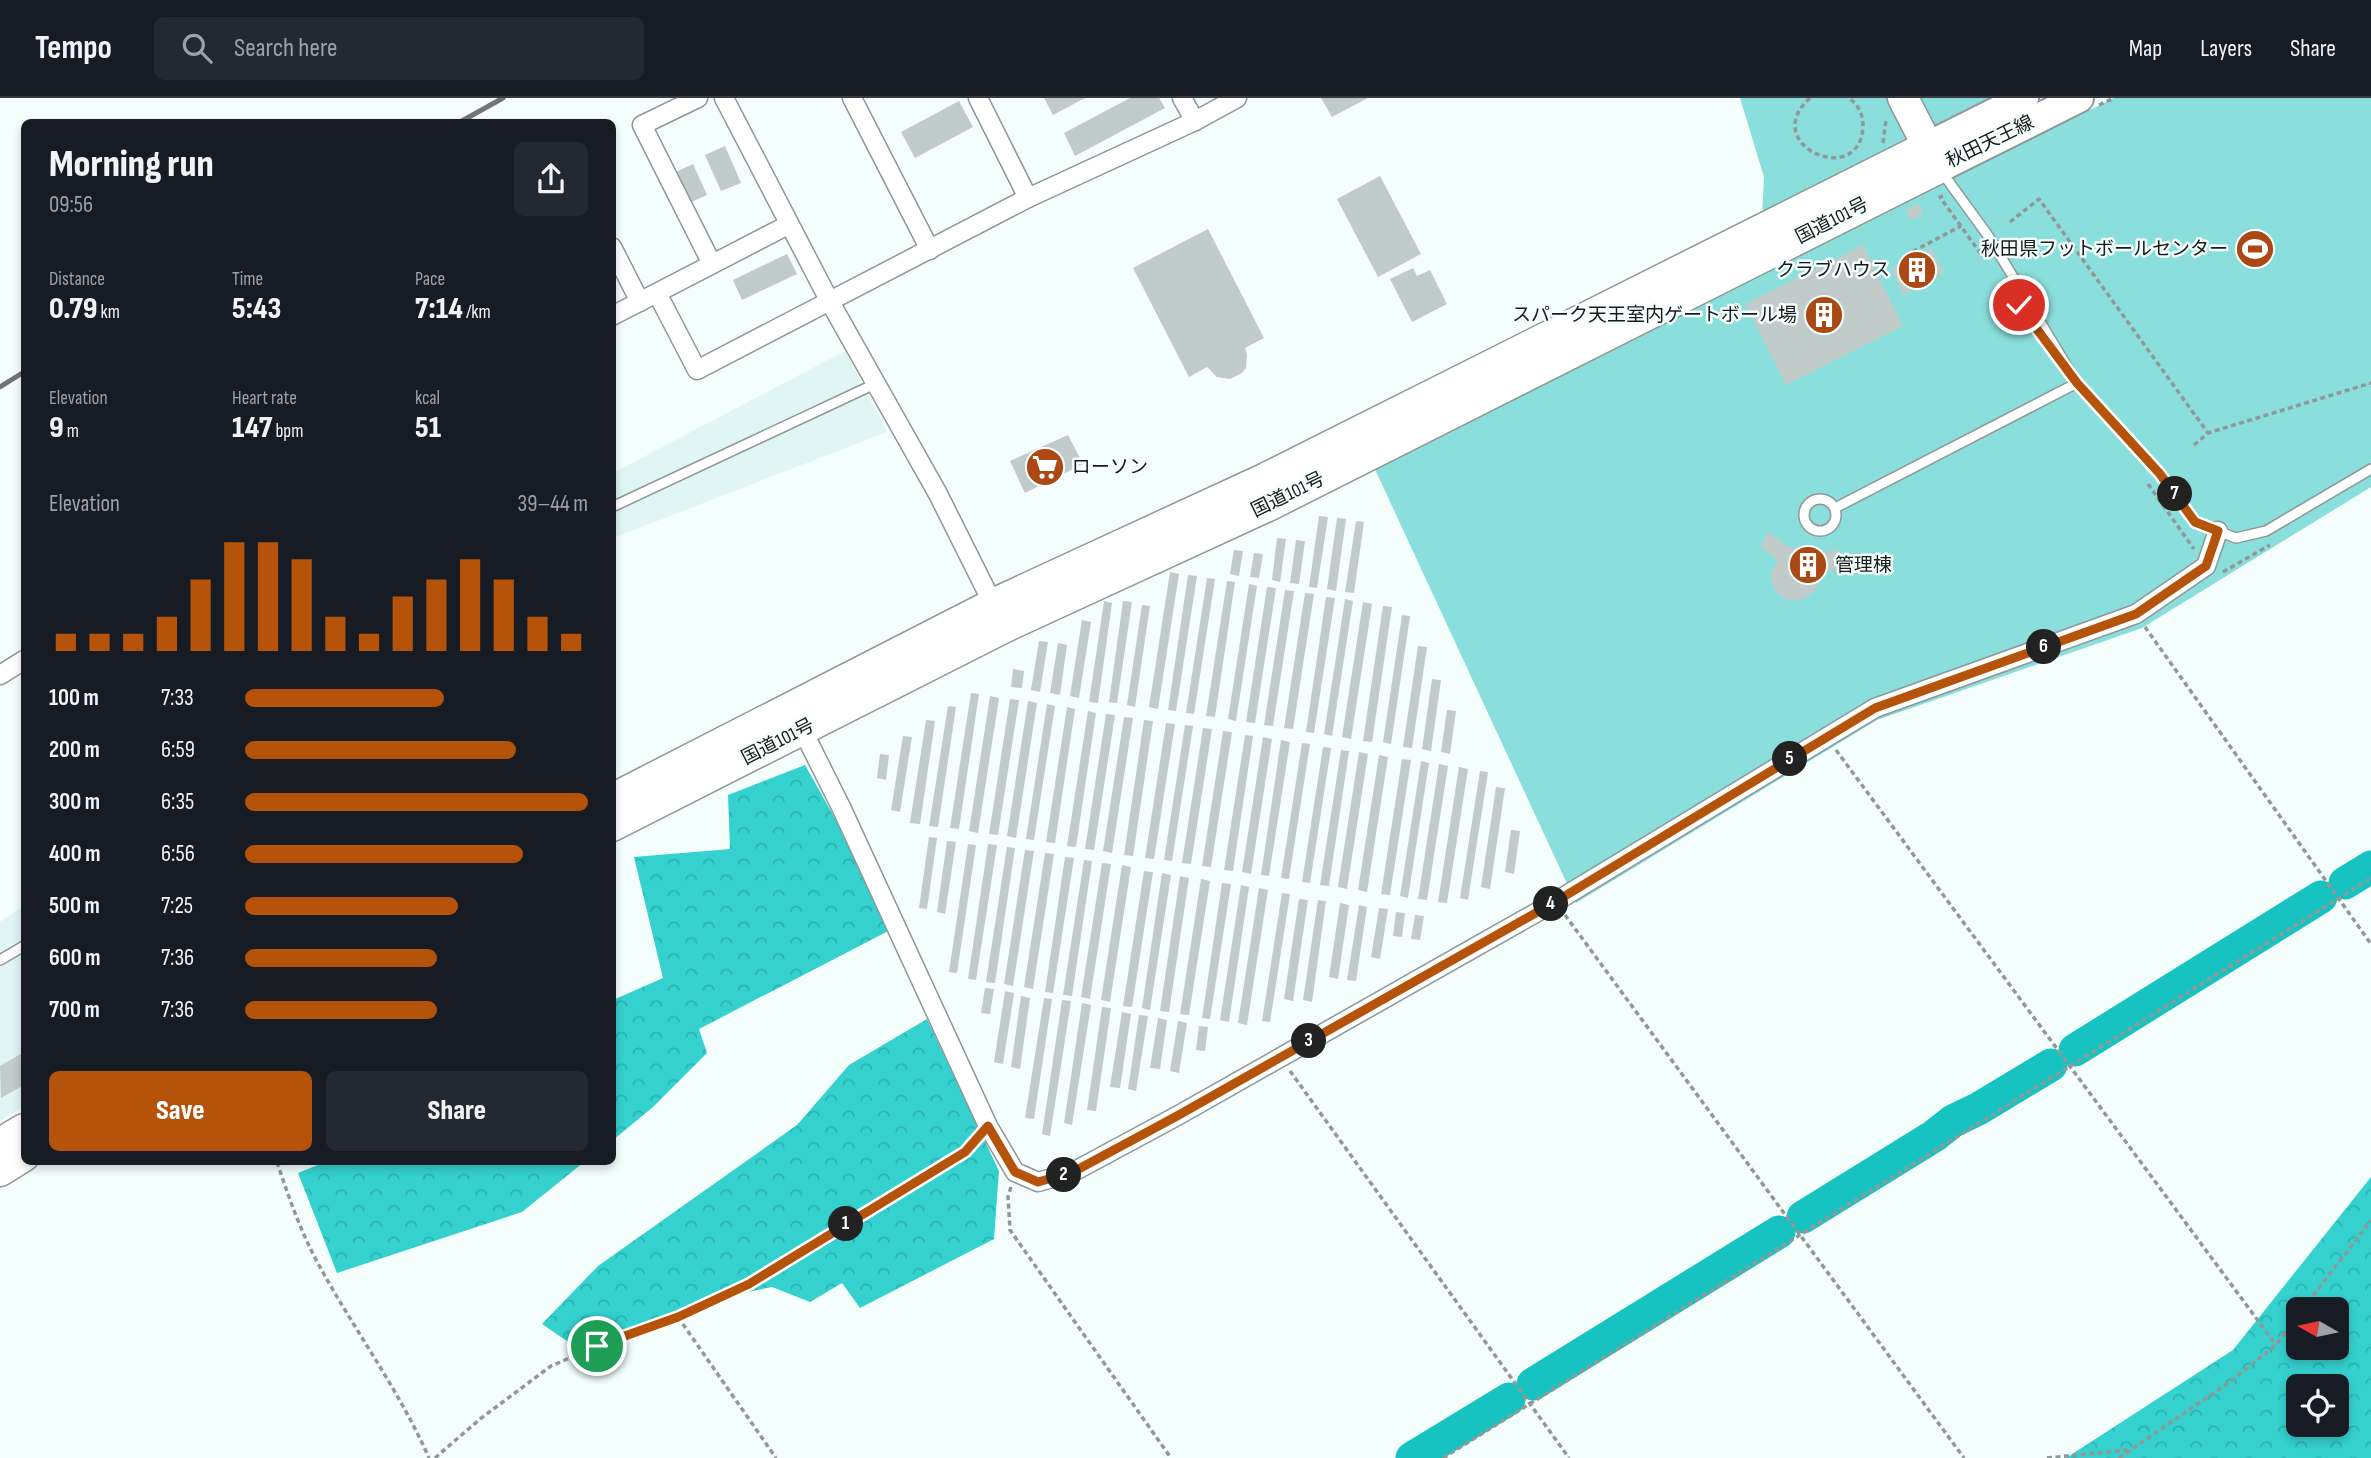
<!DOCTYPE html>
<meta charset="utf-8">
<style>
body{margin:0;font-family:"Sofia Sans Condensed","Noto Sans JP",sans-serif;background:#242831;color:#f1f3f6;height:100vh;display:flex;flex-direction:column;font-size:26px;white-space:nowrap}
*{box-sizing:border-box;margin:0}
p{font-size:23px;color:#9ea1a6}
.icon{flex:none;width:38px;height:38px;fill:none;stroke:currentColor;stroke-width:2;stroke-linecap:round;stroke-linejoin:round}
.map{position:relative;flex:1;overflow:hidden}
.panel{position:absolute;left:21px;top:21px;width:595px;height:1046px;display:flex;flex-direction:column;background:#171b24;border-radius:10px;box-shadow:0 4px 10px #0003}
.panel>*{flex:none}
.needle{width:46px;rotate:279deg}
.fabs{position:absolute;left:2286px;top:1199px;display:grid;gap:14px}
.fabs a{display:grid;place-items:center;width:63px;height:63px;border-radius:10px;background:#171b24;box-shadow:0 4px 10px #0003;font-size:35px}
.pin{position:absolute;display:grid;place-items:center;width:60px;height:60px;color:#fff;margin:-30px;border:4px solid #fff;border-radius:50%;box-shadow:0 2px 7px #0007}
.km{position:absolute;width:35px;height:35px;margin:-18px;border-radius:50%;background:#222;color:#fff;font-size:19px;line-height:35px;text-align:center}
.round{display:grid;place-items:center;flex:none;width:74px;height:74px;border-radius:10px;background:#242831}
.headline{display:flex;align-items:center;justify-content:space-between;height:119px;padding:0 28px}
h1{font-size:38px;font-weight:800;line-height:52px}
.figures{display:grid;grid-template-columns:repeat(3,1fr);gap:10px;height:119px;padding:7px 28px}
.figures div{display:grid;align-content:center}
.figures b{font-size:30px;font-weight:800}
.figures small{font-size:19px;font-weight:400}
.figures p{font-size:19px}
.chart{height:196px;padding:14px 28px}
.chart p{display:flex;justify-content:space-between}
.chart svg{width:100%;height:126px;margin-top:7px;stroke:#b45309;stroke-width:6}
.action{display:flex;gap:14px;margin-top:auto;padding:14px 28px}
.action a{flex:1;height:80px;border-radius:10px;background:#b45309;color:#fff;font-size:28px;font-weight:800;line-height:80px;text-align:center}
.action a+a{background:#242831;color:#f1f3f6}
ul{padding:0 28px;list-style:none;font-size:23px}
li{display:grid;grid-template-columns:112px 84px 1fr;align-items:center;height:52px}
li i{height:18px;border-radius:9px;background:#b45309}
header{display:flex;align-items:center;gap:42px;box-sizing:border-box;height:98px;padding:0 35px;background:#171b24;border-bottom:2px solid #363941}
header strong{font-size:33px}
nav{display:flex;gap:38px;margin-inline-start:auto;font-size:24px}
.search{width:490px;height:63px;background:#242831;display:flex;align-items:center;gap:18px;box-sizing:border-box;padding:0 24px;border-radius:10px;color:#9ea1a6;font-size:26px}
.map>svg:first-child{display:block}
.built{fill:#e0f5f4}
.forest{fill:url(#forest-crowns);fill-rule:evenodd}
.green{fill:#8adedc}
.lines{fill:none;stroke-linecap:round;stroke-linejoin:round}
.river{stroke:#17c3c1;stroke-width:33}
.building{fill:#c0cbca}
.service-casing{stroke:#8d9897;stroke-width:12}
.minor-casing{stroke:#8d9897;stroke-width:21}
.primary-casing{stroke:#8d9897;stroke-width:32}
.trunk-casing{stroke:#8d9897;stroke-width:33}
.path{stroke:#919998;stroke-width:3.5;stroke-dasharray:5 3.5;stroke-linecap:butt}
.service{stroke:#fff;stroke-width:9}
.minor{stroke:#fff;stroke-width:18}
.primary{stroke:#fff;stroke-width:28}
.trunk{stroke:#fff;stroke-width:30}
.rail{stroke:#707776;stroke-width:5}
.route-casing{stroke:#fff;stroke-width:14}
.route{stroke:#b45309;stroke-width:9}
.labels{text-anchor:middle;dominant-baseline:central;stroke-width:5;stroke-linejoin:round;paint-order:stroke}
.street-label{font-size:19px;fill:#171b1a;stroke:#f3fefd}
.poi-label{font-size:19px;fill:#171b1a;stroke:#f3fefd;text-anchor:end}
</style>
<header>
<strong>Tempo</strong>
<div class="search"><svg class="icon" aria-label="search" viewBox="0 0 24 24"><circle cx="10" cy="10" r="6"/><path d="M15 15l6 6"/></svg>Search here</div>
<nav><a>Map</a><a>Layers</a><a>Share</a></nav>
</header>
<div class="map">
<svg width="2371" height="1360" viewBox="0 0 2371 1360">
<defs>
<pattern id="forest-crowns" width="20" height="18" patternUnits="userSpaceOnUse" patternTransform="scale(1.75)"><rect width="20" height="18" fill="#34d1cf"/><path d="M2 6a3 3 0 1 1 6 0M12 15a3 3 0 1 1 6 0" fill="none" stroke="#2db3b1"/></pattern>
</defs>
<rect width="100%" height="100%" fill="#f3fefd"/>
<g class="built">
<path d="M845 253 887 334 613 440V375Z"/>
<path d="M24 808V1008L0 1023V824Z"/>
</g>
<g class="forest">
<path d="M805 667 896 829 699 931 707 955 653 1009 613 1042V902L663 880 634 759 730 751 728 697Z"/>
<path d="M927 921 999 1073 994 1141 860 1210 842 1185 810 1204 772 1189 713 1201 657 1234 577 1250 542 1226 598 1168 797 1027 849 967Z"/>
<path d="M325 1064H584L522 1114 337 1175 298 1075Z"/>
<path d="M2371 1079V1360H2066L2233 1252ZM2336 1211V1250H2298V1211ZM2336 1288V1326H2298V1288Z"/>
</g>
<g class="green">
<path d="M1740 0H2002L1762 121 1764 79Z"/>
<path d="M2114 0H2371V389L2142 530 1877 622 1576 805 1373 367Z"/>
</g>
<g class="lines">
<g class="river">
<path d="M2345 785 2371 769"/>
<path d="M2075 952 2321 799"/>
<path d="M1803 1119 1934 1038 1953 1023 1978 1011 2051 967"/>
<path d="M1533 1286 1779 1134"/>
<path d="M1412 1360 1509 1301"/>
</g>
</g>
<g class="building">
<path d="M1044 0H1085L1053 17Z"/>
<path d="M1130 0H1159L1165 10 1075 58 1064 35Z"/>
<path d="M1321 0H1368L1332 19Z"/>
<path d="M959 3 973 29 915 60 901 34Z"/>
<path d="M725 48 741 85 721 93 705 57Z"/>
<path d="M693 66 707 97 689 105 676 74Z"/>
<path d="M1380 78 1421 156 1378 179 1337 101Z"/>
<path d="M1919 106 1924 117 1910 122 1906 111Z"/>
<path d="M1208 131 1264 240 1245 250 1247 256 1246 270 1242 275 1230 281 1217 279 1207 269 1189 279 1133 170Z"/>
<path d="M1863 147 1903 228 1786 287 1745 206Z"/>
<path d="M1931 150 1944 174 1903 197 1891 171Z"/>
<path d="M787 156 797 176 742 202 733 182Z"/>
<path d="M1413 170 1417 178 1430 172 1447 206 1412 224 1390 181Z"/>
<path d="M1068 337 1083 366 1025 395 1010 363Z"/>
<path d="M1319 418 1328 419 1317 490 1309 489Z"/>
<path d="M1337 420 1346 421 1336 493 1327 491Z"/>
<path d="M1356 423 1364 424 1354 495 1345 494Z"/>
<path d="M1768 434 1787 448 1818 455 1839 451 1840 471 1818 475 1819 485 1812 496 1800 502H1788L1779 497 1773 488 1771 475 1778 462 1761 449Z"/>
<path d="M1277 440 1286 441 1280 484 1272 482Z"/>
<path d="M1296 442 1305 443 1299 486 1290 485Z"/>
<path d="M1234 452 1243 453 1239 478 1230 476Z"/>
<path d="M1254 455 1263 456 1259 480 1250 479Z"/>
<path d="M1170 474 1179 476 1158 611 1149 609Z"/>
<path d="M1188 477 1197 478 1176 613 1168 612Z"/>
<path d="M1207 480 1215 481 1194 616 1186 615Z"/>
<path d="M1227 483 1235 484 1215 619 1206 618Z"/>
<path d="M1249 486 1257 488 1236 623 1228 621Z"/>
<path d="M1267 489 1276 490 1255 625 1246 624Z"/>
<path d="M1285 492 1294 493 1273 628 1264 627Z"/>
<path d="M1305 495 1314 496 1293 631 1284 630Z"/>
<path d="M1326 499 1335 500 1314 635 1306 634Z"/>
<path d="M1345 501 1353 503 1332 638 1324 636Z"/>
<path d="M1104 503 1112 505 1098 605 1089 604Z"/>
<path d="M1123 503 1132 504 1117 605 1109 604Z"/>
<path d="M1363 504 1372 506 1351 641 1342 639Z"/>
<path d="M1142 507 1150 508 1135 609 1127 607Z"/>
<path d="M1383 508 1392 509 1372 644 1363 643Z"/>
<path d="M1402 517 1410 518 1391 646 1383 644Z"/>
<path d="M1082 522 1091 524 1079 600 1070 598Z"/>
<path d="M1039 543 1048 544 1040 594 1031 592Z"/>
<path d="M1058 545 1067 547 1060 597 1050 595Z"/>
<path d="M1418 548 1427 549 1412 650 1403 649Z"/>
<path d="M1013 571 1024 573 1022 590 1011 589Z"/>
<path d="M1432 581 1441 582 1431 653 1422 651Z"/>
<path d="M971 595 979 596 959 731 950 730Z"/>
<path d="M990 598 999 600 978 735 969 733Z"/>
<path d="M1010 601 1019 602 998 737 989 736Z"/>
<path d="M1028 603 1037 605 1016 740 1007 738Z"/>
<path d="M1047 606 1055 608 1034 742 1026 741Z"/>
<path d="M948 608 956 609 938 729 929 728Z"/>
<path d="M1067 609 1075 611 1055 745 1046 744Z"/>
<path d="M1447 612 1456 613 1450 656 1441 654Z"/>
<path d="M1088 613 1096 615 1076 749 1067 748Z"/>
<path d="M1106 616 1115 617 1094 752 1085 751Z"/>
<path d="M1124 619 1133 620 1112 755 1103 753Z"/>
<path d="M926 622 935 623 920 726 910 725Z"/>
<path d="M1144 622 1153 623 1133 758 1124 757Z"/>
<path d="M1166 625 1175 626 1154 761 1145 760Z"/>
<path d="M1185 627 1193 628 1172 763 1164 762Z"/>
<path d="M1203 630 1212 631 1191 766 1182 765Z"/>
<path d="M1223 633 1232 634 1211 769 1202 768Z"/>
<path d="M1245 637 1253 638 1233 773 1224 772Z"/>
<path d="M903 638 912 639 900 714 891 712Z"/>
<path d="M1263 639 1272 641 1251 776 1242 774Z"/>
<path d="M1281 642 1290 644 1269 778 1261 777Z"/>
<path d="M1302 645 1310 646 1289 781 1281 780Z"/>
<path d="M1323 649 1331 650 1310 785 1302 784Z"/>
<path d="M1341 652 1349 653 1329 788 1320 787Z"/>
<path d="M1359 654 1368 656 1347 791 1338 789Z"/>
<path d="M880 656 889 657 886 682 877 680Z"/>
<path d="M1379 657 1388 659 1367 794 1358 792Z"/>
<path d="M1402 661 1411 662 1390 797 1381 796Z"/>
<path d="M1421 663 1429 665 1408 800 1400 798Z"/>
<path d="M1439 666 1448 668 1427 802 1418 801Z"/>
<path d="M1459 669 1468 671 1447 805 1438 804Z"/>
<path d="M1480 673 1488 674 1468 802 1460 800Z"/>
<path d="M1496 689 1505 690 1490 791 1481 789Z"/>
<path d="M1511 732 1520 733 1514 776 1505 774Z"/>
<path d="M929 739 937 740 927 811 919 810Z"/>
<path d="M947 743 956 744 945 816 937 814Z"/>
<path d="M968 746 976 747 957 875 949 874Z"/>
<path d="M988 746 997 747 976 882 968 881Z"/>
<path d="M1007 749 1015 750 995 885 986 884Z"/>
<path d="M1025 752 1034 753 1013 888 1004 886Z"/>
<path d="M1045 755 1054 756 1033 891 1024 889Z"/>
<path d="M1065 759 1074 760 1053 895 1045 894Z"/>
<path d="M1084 762 1092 763 1072 898 1063 897Z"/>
<path d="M1102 765 1111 766 1090 901 1081 899Z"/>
<path d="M1122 767 1131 769 1110 904 1101 902Z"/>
<path d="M1144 773 1153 774 1132 909 1123 908Z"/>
<path d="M1162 775 1171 777 1150 912 1142 910Z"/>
<path d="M1180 778 1189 780 1169 914 1160 913Z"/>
<path d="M1201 781 1210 783 1189 917 1180 916Z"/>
<path d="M1222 785 1231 786 1210 921 1202 920Z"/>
<path d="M1241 787 1249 789 1229 924 1220 922Z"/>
<path d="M1259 790 1268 792 1247 927 1238 925Z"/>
<path d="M1282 795 1290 796 1270 924 1262 923Z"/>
<path d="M1299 801 1308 802 1293 903 1284 901Z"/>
<path d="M1318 802 1326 803 1312 904 1303 902Z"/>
<path d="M1340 805 1349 807 1338 881 1329 879Z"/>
<path d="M1359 807 1367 809 1356 883 1347 882Z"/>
<path d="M1379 810 1388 811 1380 861 1371 859Z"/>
<path d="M1396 814 1405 815 1402 839 1393 838Z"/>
<path d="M1415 817 1424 818 1420 842 1411 841Z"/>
<path d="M985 890 994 891 990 916 981 915Z"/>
<path d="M1005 893 1014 895 1003 966 994 964Z"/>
<path d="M1021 898 1030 900 1020 971 1011 969Z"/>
<path d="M1044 900 1052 901 1034 1021 1025 1020Z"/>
<path d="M1062 902 1071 903 1050 1038 1042 1036Z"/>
<path d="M1082 905 1091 907 1072 1027 1064 1025Z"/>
<path d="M1102 909 1111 910 1096 1013 1087 1012Z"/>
<path d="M1122 914 1131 916 1120 990 1110 989Z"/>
<path d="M1139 917 1148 918 1136 993 1128 991Z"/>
<path d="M1158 920 1167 922 1160 971 1150 970Z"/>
<path d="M1178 923 1187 925 1179 975 1170 973Z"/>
<path d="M1199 928 1208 929 1205 953 1196 952Z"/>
<path d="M24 954V987L1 1000 0 968Z"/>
</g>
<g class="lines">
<g class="service-casing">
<g id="service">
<path d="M1941 73 1989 139 2077 285 2160 376 2195 424 2236 440 2266 433 2371 371"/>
<circle cx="1820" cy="417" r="16"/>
<path d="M612 409 877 285"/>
<path d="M1835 410 2077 285"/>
<path d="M0 862 24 848"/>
</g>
</g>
<g class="minor-casing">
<g id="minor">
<path d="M698 0 642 27 712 166"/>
<path d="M724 0 830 204 938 396 997 514"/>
<path d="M852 0 930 152"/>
<path d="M978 0 1028 100"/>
<path d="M1182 0 1195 23"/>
<path d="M612 149 640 204"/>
<path d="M657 195 697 272 1028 100 1195 23 1237 0"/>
<path d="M612 218 788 127"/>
<path d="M0 577 24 562"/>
<path d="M802 631 841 709 988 1028 1015 1074 1038 1084 1073 1074 1177 1018 1555 804 1875 610 2136 516 2206 468 2218 433"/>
</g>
</g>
<g class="primary-casing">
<g id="primary">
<path d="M1928 48 2024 0"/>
<path d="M1939 70 2079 0"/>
</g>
</g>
<g class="trunk-casing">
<g id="trunk">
<path d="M612 701 993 506 1266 380 1928 48"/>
<path d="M612 728 1005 529 1270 407 1939 70 1903 0"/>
<path d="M0 1045 24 1031"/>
<path d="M0 1073 24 1058"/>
</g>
</g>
<g class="path">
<path d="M1810 0C1757 47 1861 92 1863 28 1863 17 1859 7 1849 0"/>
<path d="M2099 7 2114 0"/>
<path d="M1883 45 1886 22"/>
<path d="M1943 98 1940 99 1983 159"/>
<path d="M2010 124 2039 101 2208 335"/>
<path d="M1912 160 1910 155 1961 128"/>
<path d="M2194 347 2208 335 2371 285"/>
<path d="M2148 386 2194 451"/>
<path d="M2223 474 2270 447"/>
<path d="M2145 529 2371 846"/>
<path d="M1836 652 2276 1247"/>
<path d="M1565 817 1964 1360"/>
<path d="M1290 973 1569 1360"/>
<path d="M277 1064C289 1100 301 1135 320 1169 355 1233 399 1292 429 1360"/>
<path d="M1011 1089 1008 1099 1010 1132 1171 1360"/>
<path d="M2303 1211 2371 1122"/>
<path d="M678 1219 776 1360"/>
<path d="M435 1360 480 1321 551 1268 597 1248 678 1219 749 1186 965 1054 975 1042"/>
<path d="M1443 1360 2371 780"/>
<path d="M2047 1360 2128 1352"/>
<path d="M2119 1360 2231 1283 2276 1247 2298 1218"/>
</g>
<use href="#service" class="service"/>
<use href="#minor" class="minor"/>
<use href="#primary" class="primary"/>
<use href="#trunk" class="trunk"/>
<g class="rail">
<path d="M460 24 503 0"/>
<path d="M0 289 24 274"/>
</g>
</g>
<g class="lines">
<g class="route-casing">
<path id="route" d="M597 1248 678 1219 749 1186 965 1054 988 1028 1015 1074 1038 1084 1073 1074 1177 1018 1555 804 1875 610 2136 516 2206 468 2218 433 2195 424 2160 376 2077 285 2019 207"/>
</g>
<use href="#route" class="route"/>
</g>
<defs>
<g id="stadium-disc" transform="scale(2.0125)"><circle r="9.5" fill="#ac4813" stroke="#f3fefd"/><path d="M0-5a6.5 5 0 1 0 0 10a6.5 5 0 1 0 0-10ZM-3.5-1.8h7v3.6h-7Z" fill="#fff"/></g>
<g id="building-disc" transform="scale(2.0125)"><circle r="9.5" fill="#ac4813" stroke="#f3fefd"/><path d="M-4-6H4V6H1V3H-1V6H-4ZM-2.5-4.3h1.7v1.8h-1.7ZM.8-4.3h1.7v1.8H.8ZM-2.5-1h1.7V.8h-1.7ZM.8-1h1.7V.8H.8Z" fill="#fff"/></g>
<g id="supermarket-disc" transform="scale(2.0125)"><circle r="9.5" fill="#ac4813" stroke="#f3fefd"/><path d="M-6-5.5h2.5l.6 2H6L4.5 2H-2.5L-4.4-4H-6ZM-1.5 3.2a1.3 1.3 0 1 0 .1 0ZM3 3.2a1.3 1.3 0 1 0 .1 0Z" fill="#fff"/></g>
</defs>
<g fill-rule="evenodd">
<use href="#stadium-disc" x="2255" y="151"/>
<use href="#building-disc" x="1917" y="172"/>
<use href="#building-disc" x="1824" y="217"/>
<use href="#supermarket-disc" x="1045" y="369"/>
<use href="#building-disc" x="1808" y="467"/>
</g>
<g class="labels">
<g class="street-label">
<text transform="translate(1990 44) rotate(-26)">秋田天王線</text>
<text transform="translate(1832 123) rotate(-27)">国道101号</text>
<text transform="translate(1288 397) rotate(-26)">国道101号</text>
<text transform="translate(778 644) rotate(-27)">国道101号</text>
</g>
<g class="poi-label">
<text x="2228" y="151">秋田県フットボールセンター</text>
<text x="1890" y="172">クラブハウス</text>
<text x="1797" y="217">スパーク天王室内ゲートボール場</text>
<text x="1072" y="369" text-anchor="start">ローソン</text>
<text x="1835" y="467" text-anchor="start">管理棟</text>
</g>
</g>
</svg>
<div class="fabs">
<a><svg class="needle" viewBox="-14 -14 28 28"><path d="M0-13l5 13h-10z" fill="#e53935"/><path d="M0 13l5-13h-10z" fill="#9ea1a6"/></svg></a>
<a><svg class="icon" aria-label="locate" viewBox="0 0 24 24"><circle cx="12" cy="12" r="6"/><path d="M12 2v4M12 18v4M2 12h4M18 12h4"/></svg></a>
</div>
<div class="pin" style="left:597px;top:1248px;background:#1e9e55"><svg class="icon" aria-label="arrive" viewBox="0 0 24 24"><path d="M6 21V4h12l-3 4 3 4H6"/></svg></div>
<div class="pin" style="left:2019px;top:207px;background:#d93025"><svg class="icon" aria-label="check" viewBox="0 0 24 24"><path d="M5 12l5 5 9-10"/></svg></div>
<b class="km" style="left:846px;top:1126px">1</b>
<b class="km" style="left:1064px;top:1077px">2</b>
<b class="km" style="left:1309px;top:943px">3</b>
<b class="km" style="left:1551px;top:806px">4</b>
<b class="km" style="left:1790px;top:661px">5</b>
<b class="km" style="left:2044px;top:549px">6</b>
<b class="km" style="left:2175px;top:396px">7</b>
<section class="panel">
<div class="headline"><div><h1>Morning run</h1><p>09:56</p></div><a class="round"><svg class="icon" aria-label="share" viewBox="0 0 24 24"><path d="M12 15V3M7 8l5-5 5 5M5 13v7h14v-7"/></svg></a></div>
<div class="figures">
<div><p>Distance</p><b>0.79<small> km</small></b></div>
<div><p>Time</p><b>5:43</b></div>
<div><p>Pace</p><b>7:14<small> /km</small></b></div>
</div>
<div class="figures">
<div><p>Elevation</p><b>9<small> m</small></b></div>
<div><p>Heart rate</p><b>147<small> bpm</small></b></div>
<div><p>kcal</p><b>51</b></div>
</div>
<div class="chart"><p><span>Elevation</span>39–44 m</p>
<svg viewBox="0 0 160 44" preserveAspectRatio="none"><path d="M5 44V38M15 44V38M25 44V38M35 44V32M45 44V19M55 44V6M65 44V6M75 44V12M85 44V32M95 44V38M105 44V25M115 44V19M125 44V12M135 44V19M145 44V32M155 44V38"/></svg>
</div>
<ul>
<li><b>100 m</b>7:33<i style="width:58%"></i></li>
<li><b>200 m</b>6:59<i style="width:79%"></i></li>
<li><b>300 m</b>6:35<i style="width:100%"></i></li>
<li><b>400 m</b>6:56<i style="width:81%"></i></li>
<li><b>500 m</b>7:25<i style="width:62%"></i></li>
<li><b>600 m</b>7:36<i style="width:56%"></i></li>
<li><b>700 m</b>7:36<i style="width:56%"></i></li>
</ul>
<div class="action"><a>Save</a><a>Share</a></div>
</section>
</div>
